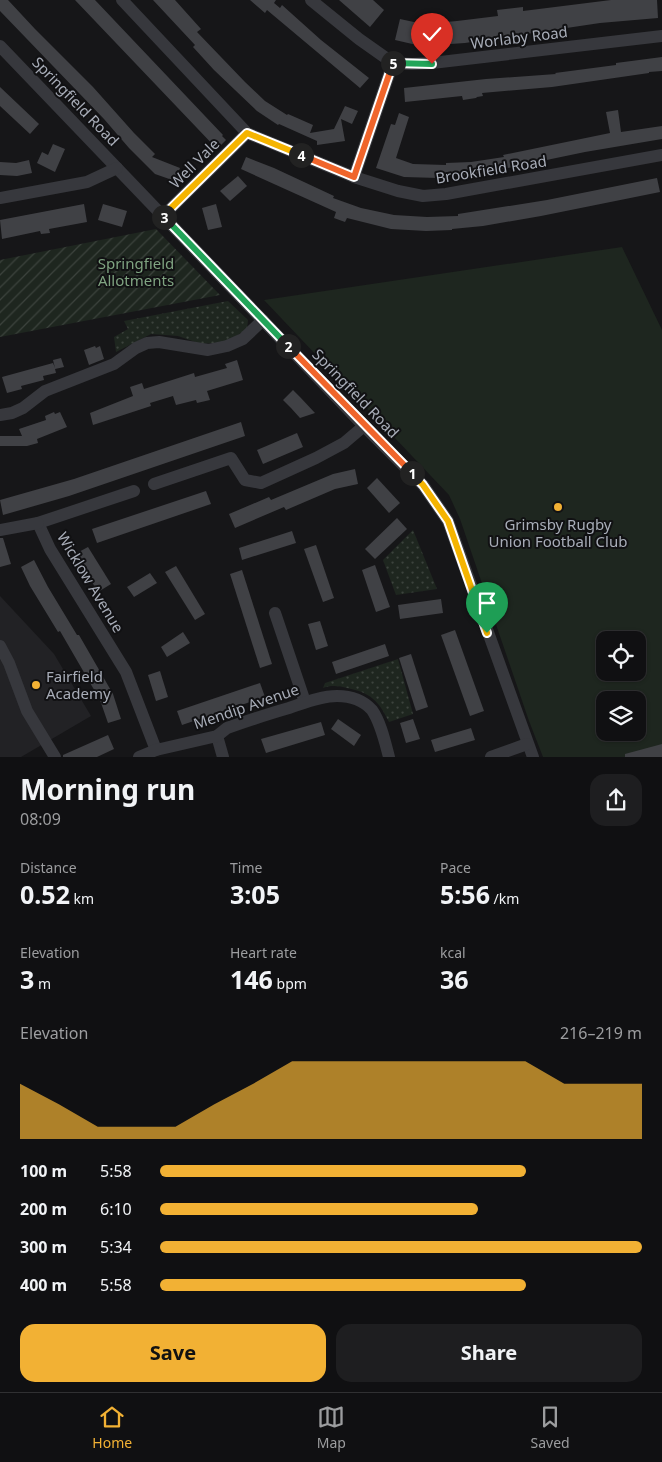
<!DOCTYPE html>
<meta charset="utf-8">
<style>
body{margin:0;font-family:"Noto Sans",sans-serif;background:#1e1e20;color:#f1f3f6;height:100vh;display:flex;flex-direction:column;font-size:19px;white-space:nowrap}
*{box-sizing:border-box;margin:0}
p{font-size:16px;color:#9c9d9f}
.icon{flex:none;width:28px;height:28px;fill:none;stroke:currentColor;stroke-width:2;stroke-linecap:round;stroke-linejoin:round}
.map{position:relative;height:757px;overflow:hidden}
.panel{display:flex;flex-direction:column;background:#101012;flex:1}
.panel>*{flex:none}
.controls{position:absolute;left:596px;top:631px;display:grid;gap:10px}
.controls a{display:grid;place-items:center;width:50px;height:50px;border-radius:10px;background:#101012;box-shadow:0 1px 4px #0004,0 0 0 1px #303032;font-size:25px}
.pin{position:absolute;display:grid;place-items:center;width:42px;height:42px;color:#fff;margin:-51px -21px;border-radius:50% 50% 50% 0;rotate:-45deg;box-shadow:0 0 5px #0007}
.pin .icon{rotate:45deg}
.km{position:absolute;width:25px;height:25px;margin:-12px;border-radius:50%;background:#222;color:#fff;font-size:14px;line-height:25px;text-align:center}
.round{display:grid;place-items:center;flex:none;width:52px;height:52px;border-radius:15px;background:#1e1e20}
.head{display:flex;align-items:center;justify-content:space-between;height:85px;padding:0 20px}
h1{font-size:28px;font-weight:700;line-height:38px}
.stats{display:grid;grid-template-columns:repeat(3,1fr);gap:8px;height:85px;padding:5px 20px}
.stats div{display:grid;align-content:center}
.stats b{font-size:25px;font-weight:700}
.stats small{font-size:14px;font-weight:400}
.stats p{font-size:14px}
.chart{height:140px;padding:10px 20px}
.chart p{display:flex;justify-content:space-between}
.chart svg{width:100%;height:90px;margin-top:5px;fill:#f2b134;opacity:.7}
.button{display:flex;gap:10px;margin-top:auto;padding:10px 20px}
.button a{flex:1;height:58px;border-radius:15px;background:#f2b134;color:#111;font-size:20px;font-weight:700;line-height:58px;text-align:center}
.button a+a{background:#1e1e20;color:#f1f3f6}
ul{padding:0 20px;list-style:none;font-size:16px}
li{display:grid;grid-template-columns:80px 60px 1fr;align-items:center;height:38px}
li i{height:12px;border-radius:6px;background:#f2b134}
.tab-bar{display:flex;justify-content:space-around;align-items:center;height:70px;border-top:1px solid #303032;background:#101012;font-size:14px;color:#9c9d9f}
.tab-bar a{display:grid;justify-items:center;gap:2px}
.tab-bar .selected{color:#f2b134}
.map>svg:first-child{display:block}
.built{fill:#222225}
.grass{fill:url(#grass-dots)}
.garden{fill:url(#garden-furrows)}
.pitch{fill:#1e261f;fill-rule:evenodd}
.building{fill:#404145}
.lines{fill:none;stroke-linecap:round;stroke-linejoin:round}
.minor{stroke:#37383d;stroke-width:12}
.split-1-casing{stroke:#fff;stroke-width:10}
.split-2-casing{stroke:#fff;stroke-width:10}
.split-3-casing{stroke:#fff;stroke-width:10}
.split-4-casing{stroke:#fff;stroke-width:10}
.split-5-casing{stroke:#fff;stroke-width:10}
.split-6-casing{stroke:#fff;stroke-width:10}
.split-1{stroke:#f5b400;stroke-width:6}
.split-2{stroke:#f0652b;stroke-width:6}
.split-3{stroke:#22a559;stroke-width:6}
.split-4{stroke:#f5b400;stroke-width:6}
.split-5{stroke:#f0652b;stroke-width:6}
.split-6{stroke:#22a559;stroke-width:6}
.poi-dot{fill:#f2b134;stroke:#111113;stroke-width:2}
.labels{text-anchor:middle;dominant-baseline:central;stroke-width:4;stroke-linejoin:round;paint-order:stroke}
.street-label{font-size:15px;fill:#a8adb8;stroke:#111113}
.park-label{font-size:15px;fill:#7fa381;stroke:#111113}
.poi-label{font-size:15px;fill:#a8adb8;stroke:#111113}
</style>
<div class="map">
<svg width="662" height="757" viewBox="0 0 662 757">
<defs>
<pattern id="grass-dots" width="8" height="8" patternUnits="userSpaceOnUse" patternTransform="scale(1.25)"><rect width="8" height="8" fill="#1e261f"/><path d="M2 2h.1M6 6h.1" fill="none" stroke="#3c433d" stroke-width="1.8" stroke-linecap="round"/></pattern>
<pattern id="garden-furrows" width="10" height="10" patternUnits="userSpaceOnUse" patternTransform="scale(1.25)"><rect width="10" height="10" fill="#1e261f"/><path d="M-1 1l2-2M0 10L10 0M9 11l2-2" fill="none" stroke="#3c433d"/></pattern>
</defs>
<rect width="100%" height="100%" fill="#161618"/>
<path class="built" d="M0 596 54 654 91 716 21 757H0Z"/>
<g class="grass">
<path d="M228 301 248 320 247 329 227 342 201 344 178 336 151 334 116 352 114 337 128 329 124 321Z"/>
<path d="M413 530 437 589 396 595 383 560Z"/>
<path d="M398 659 413 714 389 722C378 700 371 693 347 688 340 686 331 685 323 688L325 683Z"/>
</g>
<path class="garden" d="M156 229 220 295 0 337V260Z"/>
<path class="pitch" d="M622 247 662 330V757H543L529 721 460 519 449 495 264 300ZM605 640H638V672H605ZM605 700H638V732H605Z"/>
<g class="building">
<path d="M0 0H8L35 29 93 87 134 133 155 154 152 157 180 168 175 181 155 174 129 148 104 119 0 11Z"/>
<path d="M75 0H95L223 135 222 136 226 140 217 149Z"/>
<path d="M153 0H175L201 29 197 32 245 82 265 101 287 115 288 114 313 125 310 133 334 129 345 106 358 111 352 124 341 119 345 141 317 145V141L279 124 278 125 257 111 214 70 193 47 195 45Z"/>
<path d="M250 0H276L274 3 280 8 282 5 321 40 369 78 360 88 267 10 265 13Z"/>
<path d="M339 0H373L384 10 370 27Z"/>
<path d="M611 0H657L658 18 600 23 465 43 421 46 395 40 400 19 423 24 457 21 498 16 497 10 523 7V11Z"/>
<path d="M662 57V71L649 72V73L552 87 482 93 483 96 477 97 476 98 463 100 462 96 405 102 404 88 486 79 556 74 555 73 616 65V63Z"/>
<path d="M0 87 39 124 30 134 0 106Z"/>
<path d="M618 110 621 132 662 126V139L585 152 498 170V172L473 175 438 176V178L404 177 376 168 391 124 395 125 399 113 409 117 396 158 413 164 446 165V163L471 162 504 157 503 155 610 133 606 112Z"/>
<path d="M53 144 65 149 55 172 37 163 42 152 48 155Z"/>
<path d="M246 157 274 168 334 196 333 198 361 208 394 215 427 217 458 216V214L547 200 657 178 660 192 541 216 483 226 452 229V230L426 231 391 229 347 218 345 222 334 218 336 212 241 169Z"/>
<path d="M29 160 32 173 17 176 0 175V162L16 163Z"/>
<path d="M238 176 247 186 230 201 220 191Z"/>
<path d="M84 204 87 222 49 229 50 233 41 234 40 231 2 239 0 220Z"/>
<path d="M103 204 127 211 122 227 98 220Z"/>
<path d="M216 204 222 227 208 230 202 208Z"/>
<path d="M95 346 96 348 100 346 104 359 89 365 84 350Z"/>
<path d="M61 358 64 367 55 369 56 373 43 376 44 380 21 386 22 389 7 393 2 377 53 363 55 368 53 360Z"/>
<path d="M237 360 243 380 207 391 210 400 197 403 196 400 176 405 173 396 150 403 151 406 93 425 90 413 133 396 130 387 142 383 144 389 194 373 195 377 227 368 225 364Z"/>
<path d="M293 390 300 397 315 413 300 418 291 408 283 400Z"/>
<path d="M54 412 55 414 60 412 67 427 37 439 38 443 27 446H0V436H22L19 429 46 420 45 416Z"/>
<path d="M241 422 245 436 69 496 3 515 0 500 74 479Z"/>
<path d="M297 433 303 447 263 464 257 450Z"/>
<path d="M355 469 358 484 335 489 286 510 284 507 235 528 229 514 269 497 271 500 333 474Z"/>
<path d="M377 478 400 503 389 513 367 488Z"/>
<path d="M206 491 211 504 97 543 92 529Z"/>
<path d="M397 518 407 529 375 559 365 549Z"/>
<path d="M292 531 296 543 242 560 239 548Z"/>
<path d="M0 538H3L11 564 0 567Z"/>
<path d="M316 545 334 598 323 602 304 549Z"/>
<path d="M88 547 111 584 98 592 75 554Z"/>
<path d="M34 560 48 587 77 635H79L113 694 121 719 108 723 100 700 60 631 58 632 30 586 21 567Z"/>
<path d="M375 565 390 607 376 612 362 570Z"/>
<path d="M176 566 205 614 195 620 165 572Z"/>
<path d="M242 570 272 664 260 668 230 574Z"/>
<path d="M150 573 157 583 134 597 127 587Z"/>
<path d="M441 599 443 613 400 619 398 605Z"/>
<path d="M320 621 328 646 316 650 308 624Z"/>
<path d="M455 630 484 711 470 716 441 635Z"/>
<path d="M183 632 190 643 167 657 161 647Z"/>
<path d="M385 644 389 656 336 674 332 662Z"/>
<path d="M411 654 428 707 416 711 399 658Z"/>
<path d="M160 671 168 697 156 701 148 675Z"/>
<path d="M260 683 265 697 182 725 177 711Z"/>
<path d="M338 719 361 735 354 746 331 729Z"/>
<path d="M413 719 420 739 406 743 400 723Z"/>
<path d="M321 722 325 735 266 753 261 739Z"/>
<path d="M471 728 475 740 435 752 431 740Z"/>
<path d="M108 735 114 749 97 757H63V755Z"/>
<path d="M662 744V757H625V754Z"/>
</g>
<g class="lines">
<g class="minor">
<path d="M122 0 247 133 354 177 398 191 423 196 446 194 662 155"/>
<path d="M311 0 359 39 393 63 412 64 432 63 662 36"/>
<path d="M0 46 364 426 423 485 448 521 533 757"/>
<path d="M354 177 393 63"/>
<path d="M0 198 87 182 117 168"/>
<path d="M163 216 247 133"/>
<path d="M0 415 12 413 23 408 45 391 114 364 136 348 147 343 159 342 208 350 227 346 243 339 263 320"/>
<path d="M154 484 231 458 245 480 261 483 316 458 344 443 364 426"/>
<path d="M134 491 38 523 50 549 126 672 156 750"/>
<path d="M0 530 38 523"/>
<path d="M275 613 305 702"/>
<path d="M0 646 9 663 27 711 55 757"/>
<path d="M217 736 223 757"/>
<path d="M139 757 156 750 217 736 227 728C247 721 268 714 289 708 304 703 321 696 337 696 350 696 363 700 372 710 381 723 385 742 389 757"/>
<path d="M491 757 527 744"/>
</g>
</g>
<g class="lines">
<g class="split-1-casing">
<path id="split-1" d="M412 473 423 485 448 521 487 633"/>
</g>
<g class="split-2-casing">
<path id="split-2" d="M288 346 412 473"/>
</g>
<g class="split-3-casing">
<path id="split-3" d="M164 217 288 346"/>
</g>
<g class="split-4-casing">
<path id="split-4" d="M164 217 163 216 247 133 301 155"/>
</g>
<g class="split-5-casing">
<path id="split-5" d="M301 155 354 177 393 63"/>
</g>
<g class="split-6-casing">
<path id="split-6" d="M393 63 432 64"/>
</g>
<use href="#split-1" class="split-1"/>
<use href="#split-2" class="split-2"/>
<use href="#split-3" class="split-3"/>
<use href="#split-4" class="split-4"/>
<use href="#split-5" class="split-5"/>
<use href="#split-6" class="split-6"/>
</g>
<g class="poi-dot">
<circle cx="558" cy="507" r="5"/>
<circle cx="36" cy="685" r="5"/>
</g>
<g class="labels">
<g class="street-label">
<text transform="translate(519 37) rotate(-7)">Worlaby Road</text>
<text transform="translate(76 101) rotate(46)">Springfield Road</text>
<text transform="translate(194 163) rotate(-45)">Well Vale</text>
<text transform="translate(491 169) rotate(-9)">Brookfield Road</text>
<text transform="translate(356 393) rotate(46)">Springfield Road</text>
<text transform="translate(91 582) rotate(59)">Wicklow Avenue</text>
<text transform="translate(246 706) rotate(-19)">Mendip Avenue</text>
</g>
<g class="park-label">
<text x="136" y="263">Springfield<tspan x="136" dy="17">Allotments</tspan></text>
</g>
<g class="poi-label">
<text x="558" y="524">Grimsby Rugby<tspan x="558" dy="17">Union Football Club</tspan></text>
<text x="46" y="676" text-anchor="start">Fairfield<tspan x="46" dy="17">Academy</tspan></text>
</g>
</g>
</svg>
<div class="controls">
<a><svg class="icon" aria-label="locate" viewBox="0 0 24 24"><circle cx="12" cy="12" r="6"/><path d="M12 2v4M12 18v4M2 12h4M18 12h4"/></svg></a>
<a><svg class="icon" aria-label="layers" viewBox="0 0 24 24"><path d="M12 4l9 5-9 5-9-5zM3 14l9 5 9-5"/></svg></a>
</div>
<div class="pin" style="left:487px;top:633px;background:#1e9e55"><svg class="icon" aria-label="arrive" viewBox="0 0 24 24"><path d="M6 21V4h12l-3 4 3 4H6"/></svg></div>
<div class="pin" style="left:432px;top:64px;background:#d93025"><svg class="icon" aria-label="check" viewBox="0 0 24 24"><path d="M5 12l5 5 9-10"/></svg></div>
<b class="km" style="left:412px;top:473px">1</b>
<b class="km" style="left:288px;top:346px">2</b>
<b class="km" style="left:164px;top:217px">3</b>
<b class="km" style="left:301px;top:155px">4</b>
<b class="km" style="left:393px;top:63px">5</b>
</div>
<section class="panel">
<div class="head"><div><h1>Morning run</h1><p>08:09</p></div><a class="round"><svg class="icon" aria-label="share" viewBox="0 0 24 24"><path d="M12 15V3M7 8l5-5 5 5M5 13v7h14v-7"/></svg></a></div>
<div class="stats">
<div><p>Distance</p><b>0.52<small> km</small></b></div>
<div><p>Time</p><b>3:05</b></div>
<div><p>Pace</p><b>5:56<small> /km</small></b></div>
</div>
<div class="stats">
<div><p>Elevation</p><b>3<small> m</small></b></div>
<div><p>Heart rate</p><b>146<small> bpm</small></b></div>
<div><p>kcal</p><b>36</b></div>
</div>
<div class="chart"><p><span>Elevation</span>216–219 m</p>
<svg viewBox="0 0 160 44" preserveAspectRatio="none"><path d="M0 44V17L10 27L20 38L30 38L40 38L50 27L60 17L70 6L80 6L90 6L100 6L110 6L120 6L130 6L140 17L150 17L160 17V44z"/></svg>
</div>
<ul>
<li><b>100 m</b>5:58<i style="width:76%"></i></li>
<li><b>200 m</b>6:10<i style="width:66%"></i></li>
<li><b>300 m</b>5:34<i style="width:100%"></i></li>
<li><b>400 m</b>5:58<i style="width:76%"></i></li>
</ul>
<div class="button"><a>Save</a><a>Share</a></div>
</section>
<nav class="tab-bar">
<a class="selected"><svg class="icon" aria-label="home" viewBox="0 0 24 24"><path d="M3 11l9-7 9 7M6 9v11h12V9"/></svg>Home</a>
<a><svg class="icon" aria-label="map" viewBox="0 0 24 24"><path d="M3 6l6-2 6 2 6-2v14l-6 2-6-2-6 2zM9 4v14M15 6v14"/></svg>Map</a>
<a><svg class="icon" aria-label="saved" viewBox="0 0 24 24"><path d="M7 4h10v16l-5-4-5 4z"/></svg>Saved</a>
</nav>
